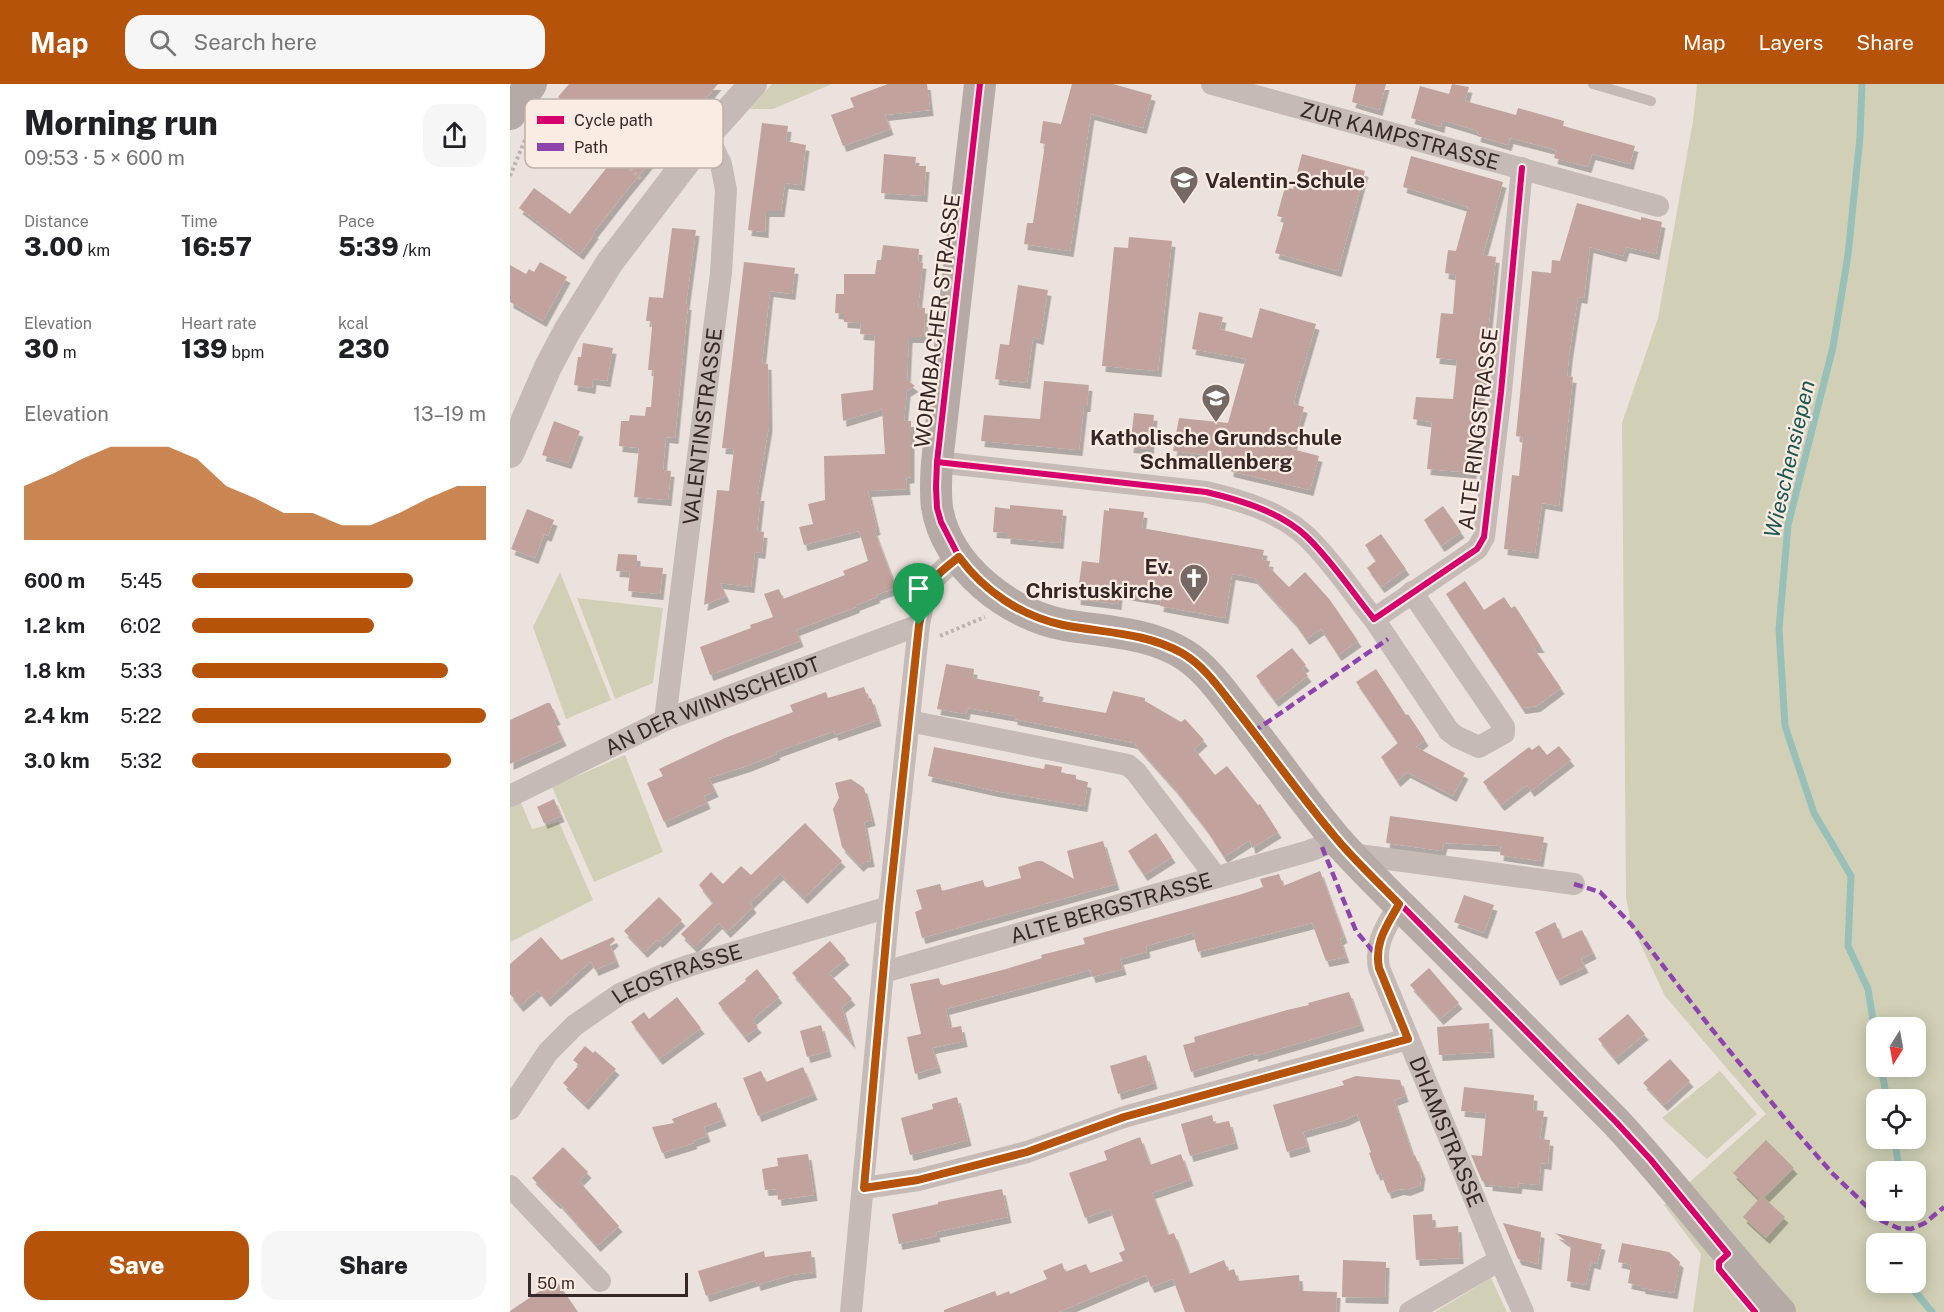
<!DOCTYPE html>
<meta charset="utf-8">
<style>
body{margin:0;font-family:"Public Sans",sans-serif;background:#f6f6f6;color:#202124;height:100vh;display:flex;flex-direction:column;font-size:22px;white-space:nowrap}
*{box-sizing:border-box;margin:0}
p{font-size:20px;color:#757577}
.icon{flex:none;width:33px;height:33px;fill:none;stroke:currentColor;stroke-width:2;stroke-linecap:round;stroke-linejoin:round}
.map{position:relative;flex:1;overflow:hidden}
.drawer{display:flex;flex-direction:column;background:#fff;width:510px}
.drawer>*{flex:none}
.needle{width:39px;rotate:191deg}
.fabs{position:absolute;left:1356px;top:933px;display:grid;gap:12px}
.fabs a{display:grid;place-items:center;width:60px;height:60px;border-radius:12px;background:#fff;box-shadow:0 3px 15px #0003;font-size:30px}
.scale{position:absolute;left:18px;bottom:15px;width:160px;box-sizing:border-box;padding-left:6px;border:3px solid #352725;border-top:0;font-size:16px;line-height:21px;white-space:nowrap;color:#352725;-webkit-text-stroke:4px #faebe3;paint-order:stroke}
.pin{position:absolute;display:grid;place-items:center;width:51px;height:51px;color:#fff;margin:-62px -26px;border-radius:50% 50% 50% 0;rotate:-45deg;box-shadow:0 0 6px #0007}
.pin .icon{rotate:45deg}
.round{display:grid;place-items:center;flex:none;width:63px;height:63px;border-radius:18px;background:#f6f6f6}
.headline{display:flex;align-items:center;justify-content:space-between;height:102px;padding:0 24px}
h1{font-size:33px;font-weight:800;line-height:45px}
.stats{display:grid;grid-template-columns:repeat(3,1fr);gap:9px;height:102px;padding:6px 24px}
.stats div{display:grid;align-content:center}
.stats b{font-size:26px;font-weight:800}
.stats small{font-size:16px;font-weight:400}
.stats p{font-size:16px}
.chart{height:168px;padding:12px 24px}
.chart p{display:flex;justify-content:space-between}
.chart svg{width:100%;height:108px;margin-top:6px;fill:#b45309;opacity:.7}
.button{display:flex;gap:12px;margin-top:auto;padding:12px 24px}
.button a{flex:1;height:69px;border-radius:18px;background:#b45309;color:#fff;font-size:24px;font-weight:800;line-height:69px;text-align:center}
.button a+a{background:#f6f6f6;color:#202124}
ul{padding:0 24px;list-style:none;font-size:20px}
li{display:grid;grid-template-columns:96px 72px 1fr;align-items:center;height:45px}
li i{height:15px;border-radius:8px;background:#b45309}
header{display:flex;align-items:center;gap:36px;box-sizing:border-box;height:84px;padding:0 30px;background:#b45309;color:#fff}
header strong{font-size:28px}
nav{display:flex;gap:33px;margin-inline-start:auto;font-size:21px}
.search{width:420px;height:54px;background:#f6f6f6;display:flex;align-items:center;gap:15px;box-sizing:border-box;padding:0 21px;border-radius:18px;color:#757577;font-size:22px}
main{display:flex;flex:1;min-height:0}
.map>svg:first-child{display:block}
.green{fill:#d1d0b6;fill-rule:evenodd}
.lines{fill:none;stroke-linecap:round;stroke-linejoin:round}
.stream{stroke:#98c0b9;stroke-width:7}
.building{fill:#c1a29d;filter:url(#shadow)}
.path{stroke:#bdb3af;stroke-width:4;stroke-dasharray:3 3;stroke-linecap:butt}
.service{stroke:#c5bab6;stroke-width:10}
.minor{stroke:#c5bab6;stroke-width:22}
.tertiary{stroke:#c5bab6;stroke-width:28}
.secondary{stroke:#b6aaa7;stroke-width:32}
.quiet{stroke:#8e44ad;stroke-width:4.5;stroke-dasharray:9 4.5;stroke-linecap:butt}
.cycleway-casing{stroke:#faebe3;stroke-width:10}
.cycleway{stroke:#d6006c;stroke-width:6}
.route-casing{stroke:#fff;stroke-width:12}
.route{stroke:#b45309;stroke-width:8}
.labels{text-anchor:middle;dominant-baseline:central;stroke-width:4.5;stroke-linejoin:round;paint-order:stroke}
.street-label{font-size:21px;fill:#352725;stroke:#faebe3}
.poi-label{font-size:21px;font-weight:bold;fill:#352725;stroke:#faebe3;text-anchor:start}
.water-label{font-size:22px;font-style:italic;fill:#185952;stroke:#faebe3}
.key{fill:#faebe3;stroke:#bfb0aa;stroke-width:1.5}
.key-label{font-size:16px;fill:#352725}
</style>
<header>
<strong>Map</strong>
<div class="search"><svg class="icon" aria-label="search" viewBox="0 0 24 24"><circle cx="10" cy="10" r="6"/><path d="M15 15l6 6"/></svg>Search here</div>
<nav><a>Map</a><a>Layers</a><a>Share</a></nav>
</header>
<main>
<section class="drawer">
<div class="headline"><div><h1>Morning run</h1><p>09:53 · 5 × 600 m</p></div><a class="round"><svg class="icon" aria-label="share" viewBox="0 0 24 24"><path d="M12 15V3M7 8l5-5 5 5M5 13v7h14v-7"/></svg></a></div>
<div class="stats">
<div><p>Distance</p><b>3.00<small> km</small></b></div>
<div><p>Time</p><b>16:57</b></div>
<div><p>Pace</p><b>5:39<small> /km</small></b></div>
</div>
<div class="stats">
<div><p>Elevation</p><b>30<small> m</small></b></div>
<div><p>Heart rate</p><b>139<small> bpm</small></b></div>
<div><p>kcal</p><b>230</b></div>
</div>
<div class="chart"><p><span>Elevation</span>13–19 m</p>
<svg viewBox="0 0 160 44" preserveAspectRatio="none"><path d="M0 44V22L10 17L20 11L30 6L40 6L50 6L60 11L70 22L80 27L90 33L100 33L110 38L120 38L130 33L140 27L150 22L160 22V44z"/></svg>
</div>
<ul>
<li><b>600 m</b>5:45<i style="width:75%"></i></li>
<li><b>1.2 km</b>6:02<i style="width:62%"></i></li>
<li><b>1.8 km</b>5:33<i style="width:87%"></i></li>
<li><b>2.4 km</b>5:22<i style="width:100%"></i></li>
<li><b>3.0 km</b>5:32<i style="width:88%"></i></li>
</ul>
<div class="button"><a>Save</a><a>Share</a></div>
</section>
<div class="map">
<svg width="1434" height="1228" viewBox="0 0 1434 1228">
<defs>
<filter id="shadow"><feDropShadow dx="3.5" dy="6" stdDeviation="0" flood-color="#0004"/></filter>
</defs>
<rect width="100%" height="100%" fill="#ece2dd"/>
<g class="green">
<path d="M262 0H322L263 25H240Z"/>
<path d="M1187 0H1434V1228H1183L1191 1170 1154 1121 1256 1030 1155 912 1121 840 1116 813 1112 339 1148 234 1183 37ZM1366 944H1406V982H1366ZM1366 1016H1406V1054H1366ZM1366 1088H1406V1126H1366ZM1366 1160H1406V1198H1366Z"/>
<path d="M50 488 101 616 56 635 23 543Z"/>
<path d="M67 514 153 524 143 599 105 615Z"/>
<path d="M115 671 153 768 84 798 42 703Z"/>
<path d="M10 716 22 745 49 738 83 816 0 858V722Z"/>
<path d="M1210 987 1247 1030 1197 1075 1152 1034Z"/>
<path d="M981 1194 997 1228H925Z"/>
</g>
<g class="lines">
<g class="stream">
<path d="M1352 0 1350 53 1338 171 1323 263 1278 441 1269 545 1275 642 1304 729 1341 792 1338 862 1358 905 1366 955"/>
<path d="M1371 982 1377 1016"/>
<path d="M1384 1054 1390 1088"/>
<path d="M1397 1198 1422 1228"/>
</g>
</g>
<g class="building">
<path d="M59 0H208L187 25 185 23 117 106 84 148 85 149 70 170 9 124 24 104 60 130 113 63 48 13Z"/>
<path d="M378 0H417L420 26 375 31 380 45 333 62 321 31 344 23 340 14Z"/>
<path d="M562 0H603L642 11 633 44 581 30 560 167 514 160 517 139H523L535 60 530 59 533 37 551 40Z"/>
<path d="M846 0H876L869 26 842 18Z"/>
<path d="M942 0 959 3 955 17 1006 31 1008 24 1054 37 1053 42 1125 62 1120 80 1082 70 1078 83 1044 74 1046 66 1000 54 998 61 967 52 968 47 932 36 931 43 901 34 910 2 939 10Z"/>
<path d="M252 39 278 42 276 57 296 61 291 101 275 99 271 127H256L255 148 238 146Z"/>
<path d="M374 70 406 73 405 82H416L414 112 371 109Z"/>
<path d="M792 70 855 87 828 187 765 169 775 134 767 132 775 103 783 105Z"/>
<path d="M901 72 993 98 973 171 986 173 963 389 917 385 922 338 903 335 906 313 943 315 947 276 926 274 931 229 943 230 946 191 935 189 938 166 946 167 958 123 893 103Z"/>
<path d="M1067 119 1131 136V133L1152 138 1146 170 1116 163 1113 172 1080 163 1074 214 1068 213 1059 272 1057 292 1063 293 1049 422 1032 419 1025 469 994 465 1002 391 1009 392 1013 353 1006 352 1022 187 1041 189 1042 176 1050 177Z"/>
<path d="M162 144 186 146 176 220H178L165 354 156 353 153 386 161 387 158 416 124 413 129 364 109 362 111 337H119L120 331 135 332 136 323H141L144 286H138L142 244 141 237H136L139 213 153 214Z"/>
<path d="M619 153 662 157 648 287 592 282 604 163 618 164Z"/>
<path d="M373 161 409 165 408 178 413 179 408 223 415 224 414 253H399L397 296 405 302 397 307 394 337H401V393L396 394 397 405 358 407 367 445 364 446 386 504 366 511 367 513 346 521V523L286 546 290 557 200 591 190 563 241 544 240 541 263 533 254 510 269 505 273 515 335 491 333 487 358 477 349 447 294 461 289 443 303 440 298 420 315 416 314 372 375 370 372 325 333 337 331 310 363 306 365 251 350 250 351 239 334 238V230L325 229 326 210H334V190H365L367 176H371Z"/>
<path d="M30 178 57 193 33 237 0 218V181L16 190 19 185 24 188Z"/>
<path d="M234 178 285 184 282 210 260 207 252 279 258 280 259 342 247 411H251L247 447 254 448 252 469 245 468 241 503 210 499 216 512 194 521 207 406 219 407 224 365 212 364Z"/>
<path d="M508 201 538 206 530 255 523 253 517 299 485 295 490 260 499 261Z"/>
<path d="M750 224 806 240 786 309 784 320 794 323 782 365 809 372 800 406 720 387 721 374 663 367 669 334 718 339 736 275 682 265 689 228 713 233 710 245 742 254Z"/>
<path d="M73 259 103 264 97 297 83 295 82 304 64 301 68 273H71Z"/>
<path d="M534 297 579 301 577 322H574L569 366 471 357 474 331 530 335Z"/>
<path d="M624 329 644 331 640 365 620 363Z"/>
<path d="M44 337 70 347 58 379 32 371Z"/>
<path d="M500 421 553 426 550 459 497 454V449L483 448 485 423 500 425Z"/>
<path d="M933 422 951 448 931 462 914 436Z"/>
<path d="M599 424 634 428 632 444 754 466 752 476 760 477 759 483 779 503 795 488 820 516 848 557 828 571 811 545 796 555 784 538 744 494 722 490 715 534 650 522 651 516 609 509 608 520 567 515 572 477 589 479 594 426 599 427Z"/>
<path d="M17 425 44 436 38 452 34 450 25 474 1 465Z"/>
<path d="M871 450 896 485 871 503 857 484 866 477 855 461Z"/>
<path d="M108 470 127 471V482L153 484 150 510 118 507 120 488 106 487Z"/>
<path d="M955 497 974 526 994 513 1001 524 1005 522 1031 563H1023L1051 604 1027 622 1012 624 936 510Z"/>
<path d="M782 564 796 581 792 584 798 592 765 617 746 592Z"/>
<path d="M436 580 464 585 463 594 530 607 528 617 596 629 603 607 635 614V617L671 638 675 635 694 656 684 665 705 691 717 682 748 721 750 720 768 748 742 764 740 756 714 773 696 745 664 704 624 659 504 635V632L457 624 456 630 427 625Z"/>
<path d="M866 585 896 631 898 630 915 656 906 663 955 689 943 712 897 688 887 697 871 673 888 659 846 598Z"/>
<path d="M354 603 358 615 361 614 368 636 325 651 324 647 266 668 267 670 237 682 199 694 205 707 194 712 197 719 154 738 137 699 153 692 149 685 215 654 283 628 280 621 316 608 318 614Z"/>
<path d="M37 619H40L47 635 44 636 53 656 0 680V636Z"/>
<path d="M1029 661 1037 671 1049 662 1061 676 1021 707 1017 701 991 721 973 698 1019 663 1022 666Z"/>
<path d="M424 663 534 685 535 680 552 683 551 689 566 691V695L578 698 574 722 485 707 418 692Z"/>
<path d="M341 695 354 704 362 736 354 738 361 777 354 778 350 782 332 763 323 725 329 714 325 699Z"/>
<path d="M44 715 51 732 34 739 27 723Z"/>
<path d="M880 732 1034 753 1030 777 990 771 991 762 934 759 932 767 876 759Z"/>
<path d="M295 739 332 777 294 814 270 790 240 819 243 823 217 848 209 839 184 863 171 850 203 819 189 801 201 788 213 800 231 782 241 791Z"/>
<path d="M646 749 662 773 634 791 618 767Z"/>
<path d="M593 757 606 800 412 854 405 828 412 825 406 806 430 800 432 807 473 796 475 804 511 794 508 783 527 777H532L564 795 557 767Z"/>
<path d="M810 787 834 853 830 855 836 873 816 877 802 839 688 868 683 849 636 862 637 868 610 875 613 885 582 893 580 886 436 925 440 944 451 942 454 957 422 964 428 983 405 990 397 953 411 950 400 900 429 894 431 902 496 885 532 874 531 871 575 860 573 854 732 810 753 803 750 795 769 790 773 802Z"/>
<path d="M954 811 984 821 974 849 944 838Z"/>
<path d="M149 813 172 836 149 858 147 856 134 868 114 847Z"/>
<path d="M1045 838 1052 855 1072 846 1083 869 1071 875 1075 883 1047 896 1025 848Z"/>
<path d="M31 853 51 876 103 853 105 856 100 861 106 877 85 886 81 877 37 917 28 906 10 922 0 910V880Z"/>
<path d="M320 857 336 875 319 889 342 915 332 923 342 959 282 889Z"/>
<path d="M919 884 949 919 930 935 900 901Z"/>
<path d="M247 885 269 913 242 936 248 943 235 953 208 919 236 897 235 895Z"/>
<path d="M839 908 851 941 745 972 744 969 681 988 673 961 685 958 684 953 777 926 799 921 798 919Z"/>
<path d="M167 913 191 944 149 975 121 938 134 928 139 935Z"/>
<path d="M1118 930 1135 950 1105 975 1088 955Z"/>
<path d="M979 939 981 968 929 971 927 943Z"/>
<path d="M311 941 318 967 297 973 290 947Z"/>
<path d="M75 962 83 969 85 967 106 985 75 1020 53 999 69 981 63 976Z"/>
<path d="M636 971 644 999 608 1010 600 982Z"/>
<path d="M1160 975 1180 997 1154 1021 1133 999Z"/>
<path d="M293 983 304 1010 248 1032 233 994 251 987 256 998Z"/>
<path d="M846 992 890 996 895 1012 884 1016 903 1072 905 1071 912 1089 910 1101 897 1106 890 1105 878 1109 871 1089 867 1091 859 1069 861 1068 847 1030 835 1036 793 1048 797 1062 777 1068 763 1021 834 1001 832 997Z"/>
<path d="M954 1003 1024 1011 1023 1026 1034 1027 1030 1055 1040 1056 1038 1080 1031 1079 1029 1101 1009 1099 1008 1104 979 1101V1097H972L961 1071 972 1072 976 1029 951 1027Z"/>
<path d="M447 1013 458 1056 400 1071 391 1034 423 1025 422 1020Z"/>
<path d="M206 1018 213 1036 194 1043 197 1052 183 1057 184 1059 152 1069 142 1043 164 1039 162 1035Z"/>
<path d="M702 1031 704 1040 719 1037 725 1059 680 1072 671 1040Z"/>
<path d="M630 1053 640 1081 671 1070 680 1096 642 1109 658 1151 664 1149 679 1190 714 1176 718 1187 724 1185 728 1197 789 1191 790 1207 827 1208 826 1228H675L663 1195 641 1203 636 1191 549 1228H434V1226L485 1207 487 1212 499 1207 500 1210 537 1195 533 1187 552 1179 555 1188 576 1180 580 1189 613 1177 609 1169 615 1166 600 1125 575 1134 559 1089 597 1076 594 1067Z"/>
<path d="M1256 1056 1284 1084 1254 1114 1275 1133 1256 1154 1233 1133 1249 1115 1223 1089Z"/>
<path d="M53 1063 78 1088 69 1097 109 1142 87 1162 48 1118 47 1119 22 1094Z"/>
<path d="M298 1070 304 1111 268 1116 267 1105 255 1106 252 1085 268 1082 267 1074Z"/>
<path d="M492 1105 498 1133 426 1148 427 1152 389 1160 382 1130 428 1120V1118Z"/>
<path d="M922 1130 923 1144 948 1142 950 1174 906 1176 903 1131Z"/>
<path d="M993 1139 1031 1148 1028 1180 1008 1175Z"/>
<path d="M1045 1149 1092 1160 1087 1180 1081 1178 1076 1201 1057 1197 1061 1161Z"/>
<path d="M1112 1159 1159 1168 1170 1178 1164 1209 1132 1204V1202L1118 1199 1121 1181 1108 1178Z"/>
<path d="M254 1167 255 1173 301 1167 303 1188 281 1191 247 1201 246 1196 196 1212 188 1187Z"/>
<path d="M833 1176 876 1178 875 1214 832 1213Z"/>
<path d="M46 1196 68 1228H0V1227Z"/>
</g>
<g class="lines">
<g class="path">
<path d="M18 50 34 45 62 32 67 35 132 96"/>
<path d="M0 92 17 51"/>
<path d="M430 552 475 533"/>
</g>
<path class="service" d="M1083 0 1141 17"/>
<g class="minor">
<path id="s1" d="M702 0 1148 122"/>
<path d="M427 378 696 408C730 416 771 428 797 453 822 477 842 508 864 535L967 465 974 453 991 308 1012 84"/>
<path d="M864 535 939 647 947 653 969 663 994 649V643L902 508"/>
<path id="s2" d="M155 636 211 189 216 106 211 80 197 51"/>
<path d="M399 637 618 681 626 688 706 793"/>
<path id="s3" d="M0 712 155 636 409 541"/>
<path d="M841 770 1064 800"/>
<path id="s4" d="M889 820C877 842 864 858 869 884L990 1176 1013 1228"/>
<path id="s5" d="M374 888 799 767 827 756"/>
<path id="s6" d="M0 1025 38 968 65 941 110 910 155 890 181 881 379 823"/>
<path d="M0 1102 90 1197"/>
<path d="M354 1104 408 1096 517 1068 614 1033 898 955"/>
<path d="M341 1228 379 823 409 541C417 500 416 499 449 473"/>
<path d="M900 1228 990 1176"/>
</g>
<path class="tertiary" d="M0 370 38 283 57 247 100 178 197 51 243 0"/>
<g class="secondary">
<path d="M470 0 427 378C426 393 425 408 427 423 436 482 499 531 555 541 595 548 639 548 675 571 697 585 713 609 729 629 761 670 792 715 826 755 855 788 889 820 920 851 982 914 1044 976 1106 1038 1163 1100 1213 1166 1270 1228"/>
<path d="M0 30 21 0"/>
</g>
<g class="quiet">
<path d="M743 648 878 555"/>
<path d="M812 763 846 847 867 872"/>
<path d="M1064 800 1090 808 1121 840 1200 943 1281 1042 1322 1089 1372 1137 1388 1144 1401 1145 1415 1139 1434 1123"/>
</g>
<g class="cycleway-casing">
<g id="cycleway">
<path d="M470 0 427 378 426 403 427 424 431 438 449 473 464 492 482 508 502 522 527 534 553 541 613 549 636 554 674 571 690 582 711 606 827 756 1106 1038 1141 1076 1218 1170 1209 1178V1185L1245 1228"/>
<path d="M427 378 696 408C730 416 771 428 797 453 822 477 842 508 864 535L967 465 974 453 991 308 1012 84"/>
</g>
</g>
<use href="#cycleway" class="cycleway"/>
</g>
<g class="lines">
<g class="route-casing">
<path id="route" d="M449 473C474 507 511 532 553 541 594 549 634 548 672 569 695 582 712 608 728 628 761 670 792 714 826 754 845 777 868 798 889 820 877 842 864 858 869 884L898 955 614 1033 517 1068 408 1096 354 1104 379 823 409 541C417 500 416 499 449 473Z"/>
</g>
<use href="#route" class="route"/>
</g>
<defs>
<g id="school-pin" transform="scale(1.5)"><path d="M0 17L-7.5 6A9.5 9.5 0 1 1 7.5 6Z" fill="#756865" stroke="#faebe3"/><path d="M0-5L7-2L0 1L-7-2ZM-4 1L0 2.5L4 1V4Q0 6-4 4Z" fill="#fff"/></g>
<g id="church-pin" transform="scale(1.5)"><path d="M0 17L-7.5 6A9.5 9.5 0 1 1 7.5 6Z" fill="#756865" stroke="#faebe3"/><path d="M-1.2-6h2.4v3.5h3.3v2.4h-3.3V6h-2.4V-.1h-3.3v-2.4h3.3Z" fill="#fff"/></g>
</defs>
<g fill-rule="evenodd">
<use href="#school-pin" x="674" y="96"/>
<use href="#school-pin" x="706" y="314"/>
<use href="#church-pin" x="684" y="494"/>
</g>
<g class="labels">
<g class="street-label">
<text stroke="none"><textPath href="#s1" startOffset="195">ZUR KAMPSTRASSE</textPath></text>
<text transform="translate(427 237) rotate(-83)">WORMBACHER STRASSE</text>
<text stroke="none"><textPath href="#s2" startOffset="296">VALENTINSTRASSE</textPath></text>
<text transform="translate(968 345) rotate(-83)">ALTE RINGSTRASSE</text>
<text stroke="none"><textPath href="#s3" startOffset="222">AN DER WINNSCHEIDT</textPath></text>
<text stroke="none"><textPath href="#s5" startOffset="236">ALTE BERGSTRASSE</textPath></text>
<text stroke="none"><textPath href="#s6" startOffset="222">LEOSTRASSE</textPath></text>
<text stroke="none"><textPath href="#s4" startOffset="246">DHAMSTRASSE</textPath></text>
</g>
<g class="poi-label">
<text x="695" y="96">Valentin-Schule</text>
<text x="706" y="353" text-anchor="middle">Katholische Grundschule<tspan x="706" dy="24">Schmallenberg</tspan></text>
<text x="663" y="482" text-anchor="end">Ev.<tspan x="663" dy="24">Christuskirche</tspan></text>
</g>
<g class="water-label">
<text transform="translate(1279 375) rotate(-77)">Wieschensiepen</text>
</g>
</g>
<rect x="15" y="15" width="198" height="69" rx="9" class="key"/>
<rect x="27" y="32" width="27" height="8" fill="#d6006c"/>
<rect x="27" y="59" width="27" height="8" fill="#8e44ad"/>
<g class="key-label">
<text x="64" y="42">Cycle path</text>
<text x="64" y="69">Path</text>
</g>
</svg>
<div class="fabs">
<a><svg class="needle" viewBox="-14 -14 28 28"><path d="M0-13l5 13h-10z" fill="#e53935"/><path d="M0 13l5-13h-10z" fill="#757577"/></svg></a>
<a><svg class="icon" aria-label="locate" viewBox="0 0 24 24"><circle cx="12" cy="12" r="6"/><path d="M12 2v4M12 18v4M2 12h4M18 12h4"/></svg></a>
<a>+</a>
<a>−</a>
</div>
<div class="scale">50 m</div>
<div class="pin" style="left:409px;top:541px;background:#1e9e55"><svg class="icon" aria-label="arrive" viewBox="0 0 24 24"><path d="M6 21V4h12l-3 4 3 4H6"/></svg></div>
</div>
</main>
